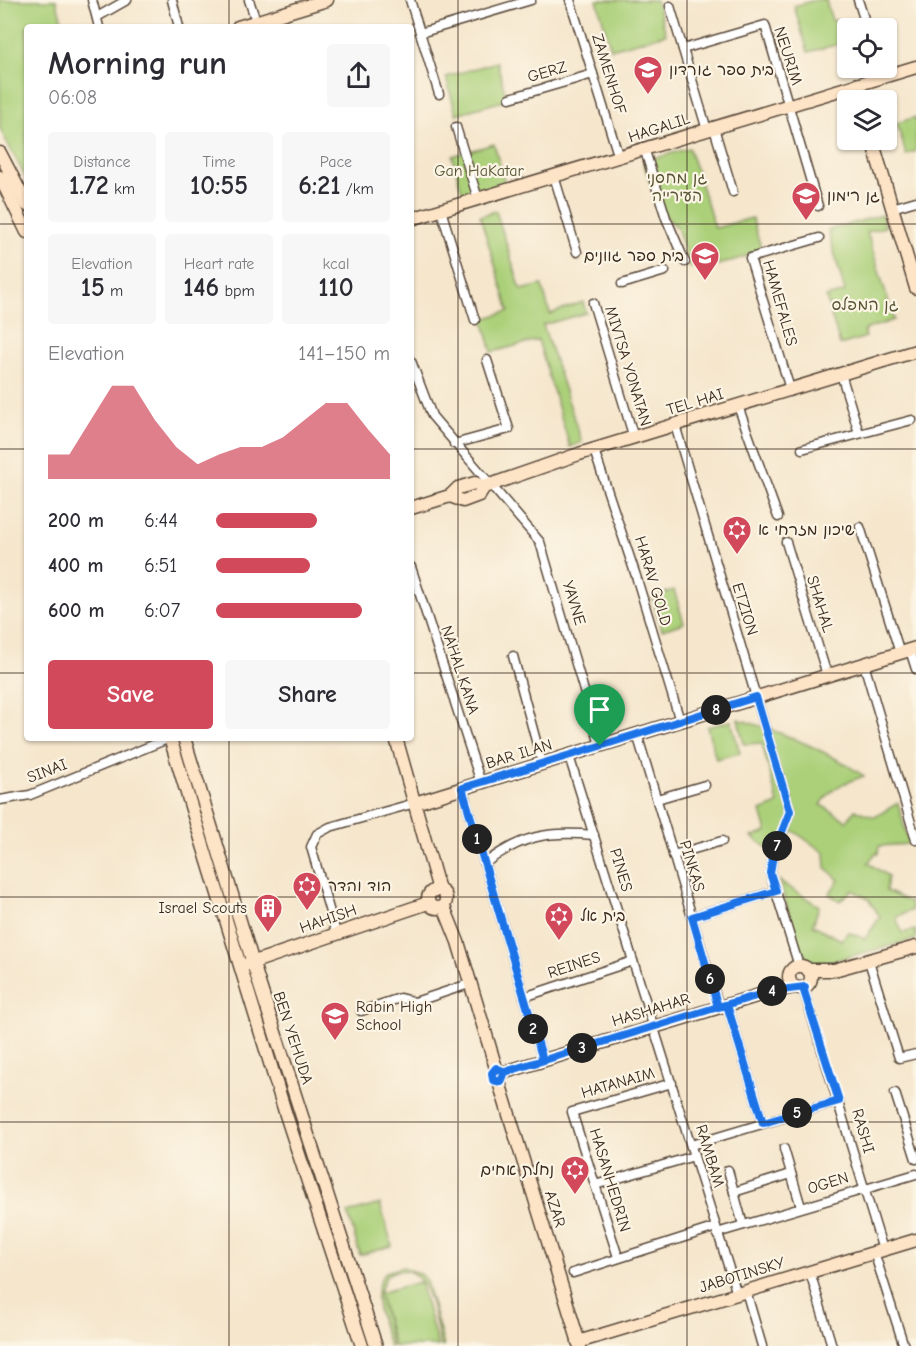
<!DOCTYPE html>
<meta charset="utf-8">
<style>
body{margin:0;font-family:"Comic Neue","Playpen Sans Hebrew",sans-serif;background:#f7f7f7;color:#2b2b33;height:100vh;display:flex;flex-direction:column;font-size:22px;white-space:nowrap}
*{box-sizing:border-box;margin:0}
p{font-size:20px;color:#7c7c81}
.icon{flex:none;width:33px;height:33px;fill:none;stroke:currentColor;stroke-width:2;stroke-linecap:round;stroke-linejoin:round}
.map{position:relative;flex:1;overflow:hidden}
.side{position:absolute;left:24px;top:24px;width:390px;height:717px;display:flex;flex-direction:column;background:#fff;border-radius:6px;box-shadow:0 2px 4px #0004}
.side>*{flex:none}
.tools{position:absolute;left:837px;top:18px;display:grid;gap:12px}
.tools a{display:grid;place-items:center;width:60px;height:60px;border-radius:6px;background:#fff;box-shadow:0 2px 4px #0004;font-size:30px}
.pin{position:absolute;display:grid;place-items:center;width:51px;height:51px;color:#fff;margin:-62px -26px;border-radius:50% 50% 50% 0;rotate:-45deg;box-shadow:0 0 6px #0007}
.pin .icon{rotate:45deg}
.km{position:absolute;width:30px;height:30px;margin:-15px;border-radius:50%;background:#222;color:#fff;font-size:16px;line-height:30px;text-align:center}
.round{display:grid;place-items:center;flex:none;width:63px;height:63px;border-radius:6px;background:#f7f7f7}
.head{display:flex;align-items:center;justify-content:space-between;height:102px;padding:0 24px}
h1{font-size:33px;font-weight:800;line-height:45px}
.metrics{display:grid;grid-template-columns:repeat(3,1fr);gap:9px;height:102px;padding:6px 24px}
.metrics div{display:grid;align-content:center;border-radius:6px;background:#f7f7f7;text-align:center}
.metrics b{font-size:26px;font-weight:800}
.metrics small{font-size:16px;font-weight:400}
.metrics p{font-size:16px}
.chart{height:168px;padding:12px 24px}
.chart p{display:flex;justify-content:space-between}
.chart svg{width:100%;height:108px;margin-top:6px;fill:#d1495b;opacity:.7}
.button{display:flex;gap:12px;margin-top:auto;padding:12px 24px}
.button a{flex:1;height:69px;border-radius:6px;background:#d1495b;color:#fff;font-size:24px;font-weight:800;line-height:69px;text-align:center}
.button a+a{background:#f7f7f7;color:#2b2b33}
ul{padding:0 24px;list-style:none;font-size:20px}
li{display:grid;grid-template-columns:96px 72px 1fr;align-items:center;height:45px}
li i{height:15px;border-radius:8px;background:#d1495b}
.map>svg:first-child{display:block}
.park{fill:#abd079;stroke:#737d4c;stroke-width:1.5}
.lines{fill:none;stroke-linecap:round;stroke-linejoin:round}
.street-casing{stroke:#574638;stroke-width:11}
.secondary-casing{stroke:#574638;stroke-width:15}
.street{stroke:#fff;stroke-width:8}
.secondary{stroke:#fee4c6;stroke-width:12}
.route-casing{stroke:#fff;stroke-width:12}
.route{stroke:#1a73e8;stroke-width:8}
.grid{fill:none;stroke:#3b2a1e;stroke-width:1.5;stroke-opacity:0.55}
.labels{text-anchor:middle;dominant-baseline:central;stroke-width:4.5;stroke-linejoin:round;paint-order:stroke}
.street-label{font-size:16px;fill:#3b2a1e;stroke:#fcf5e5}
.poi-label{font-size:16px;fill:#3b2a1e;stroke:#fcf5e5;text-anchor:start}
.park-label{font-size:16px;fill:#575435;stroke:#fcf5e5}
</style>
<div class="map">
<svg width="916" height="1346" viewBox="0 0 916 1346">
<rect width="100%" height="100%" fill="#fcf5e5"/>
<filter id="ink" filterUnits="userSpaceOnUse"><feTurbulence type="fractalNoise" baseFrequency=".0167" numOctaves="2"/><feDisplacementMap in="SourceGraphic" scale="12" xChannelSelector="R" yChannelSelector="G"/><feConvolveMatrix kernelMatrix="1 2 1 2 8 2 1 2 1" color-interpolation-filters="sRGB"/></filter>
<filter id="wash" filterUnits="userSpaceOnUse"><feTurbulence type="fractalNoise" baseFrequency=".008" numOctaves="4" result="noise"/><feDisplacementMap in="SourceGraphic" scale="24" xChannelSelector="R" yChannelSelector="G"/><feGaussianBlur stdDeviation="1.35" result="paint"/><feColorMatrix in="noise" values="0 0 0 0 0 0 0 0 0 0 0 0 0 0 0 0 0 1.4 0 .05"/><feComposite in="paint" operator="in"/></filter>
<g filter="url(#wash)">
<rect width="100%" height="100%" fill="#f5e6cc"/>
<g class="park">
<path d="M0 0H56L64 27H27V180L0 129Z"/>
<path d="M597 0H656L666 34 611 49Z"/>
<path d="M815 0H826L832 21 837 20 843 43 808 52 794 6Z"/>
<path d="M497 62 507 100 456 114 446 77Z"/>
<path d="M916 117V151L906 155 897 123Z"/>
<path d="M494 144 506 187 464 199 452 156Z"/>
<path d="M689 148 715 228 752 218 762 251 719 265 717 260 690 268 677 227 660 212 643 162Z"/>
<path d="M496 211 521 290 542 285 550 314 583 302 586 313 543 325 582 442 570 447 538 340 492 352 483 319 509 311 480 216Z"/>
<path d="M882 215 885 227 867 232 894 320 864 330 866 337 840 345 826 297 845 292 828 230Z"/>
<path d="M674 590 684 623 662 630 652 597Z"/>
<path d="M738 719C782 732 826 750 864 776 844 783 832 786 821 805L847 821 855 810 875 817 898 803 909 844 879 846 878 854H875L868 863 888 876 886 891 910 902 912 910 896 917 902 933 916 930V939L806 968 779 881 819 906 813 925 841 940 848 932 865 939 880 917 869 899 852 890 840 901 829 894 839 880 826 868 825 853 792 830 778 856 752 837 767 832 761 811 778 804 762 743 744 744Z"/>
<path d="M731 721 740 753 716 759 707 727Z"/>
<path d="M380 1204 392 1246 360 1255 348 1213Z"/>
<path d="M403 1267 420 1274 426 1281 444 1346H441C433 1318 429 1253 387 1275L379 1293 420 1282 438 1346H394L379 1293 392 1346H389C382 1322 367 1293 386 1272Z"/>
</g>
</g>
<g filter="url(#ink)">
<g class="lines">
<g class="street-casing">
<g id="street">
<path d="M92 0 99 27"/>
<path d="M172 0 179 27"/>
<path d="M249 0 256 21"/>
<path d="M410 0 439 94"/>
<path d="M570 0 619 158"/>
<path d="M858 0 867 28"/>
<path d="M670 6 707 130"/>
<path d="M97 17 127 0"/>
<path d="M420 33 531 0"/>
<path d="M683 49 765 25 818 206"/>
<path d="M879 68 882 77"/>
<path d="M510 98 593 74"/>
<path d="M456 127 478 199"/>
<path d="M714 128 733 192"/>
<path d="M645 151 666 218 685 262"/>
<path d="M554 176 577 252"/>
<path d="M892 208 916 201"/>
<path d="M441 210 475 320"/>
<path d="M622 284 665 271"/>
<path d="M593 303 634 438"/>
<path d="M411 361 432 416 540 542 600 745"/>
<path d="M841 374 859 433"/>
<path d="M790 389 750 258 819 238"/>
<path d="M738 406 778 517"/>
<path d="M675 425 790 811 773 856 770 873 799 966"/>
<path d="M454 444 509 429 487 360"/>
<path d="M802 449 912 420"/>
<path d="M594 450 636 576 680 721"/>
<path d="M860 527 900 653"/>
<path d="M786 542 827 675"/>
<path d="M411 567 481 783"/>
<path d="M910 650 916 669"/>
<path d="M513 656 542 763"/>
<path d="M864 664 916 840"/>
<path d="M637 734 719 1007"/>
<path d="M569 756 737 1294"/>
<path d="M462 788 543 1060"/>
<path d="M657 799 705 785"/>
<path d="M0 800 30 795 170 738"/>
<path d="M673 855 722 841"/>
<path d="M484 864C522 835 548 831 594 835"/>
<path d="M692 917 775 891"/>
<path d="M336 933 311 847 317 834 330 827 415 803"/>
<path d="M869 961 899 1058 916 1054"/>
<path d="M805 987 804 991 883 1250"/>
<path d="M524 997 633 961"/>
<path d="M727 1005 763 1123"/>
<path d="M361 1011 400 998 415 1002 472 983"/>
<path d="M895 1093 916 1159"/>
<path d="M691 1145 839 1101"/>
<path d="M784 1149 801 1207"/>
<path d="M728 1170 743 1225"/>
<path d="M595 1185 694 1156"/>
<path d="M734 1192 791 1174"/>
<path d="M717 1233 916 1174"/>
<path d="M874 1252 904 1346"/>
<path d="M618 1257 572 1112 672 1083"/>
<path d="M810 1272 832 1346"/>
<path d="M573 1273 716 1227"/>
<path d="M746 1291 762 1346"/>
</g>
</g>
<g class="secondary-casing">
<g id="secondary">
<path d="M238 27 327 0"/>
<path d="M855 85 860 100"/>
<path d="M872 140 916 288"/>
<path d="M0 153 27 205"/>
<path d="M0 177 27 232"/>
<path d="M411 219 916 67"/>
<path d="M450 496 463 501 479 495 484 487"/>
<path d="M411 508 450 496 458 488 475 483 484 487 579 454 916 351"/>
<path d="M170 738 286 1115 362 1346"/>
<path d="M184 738 260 986 376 1346"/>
<path d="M396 738 439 890"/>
<path d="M415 803 916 648"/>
<circle cx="437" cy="899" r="9"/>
<path d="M444 907 458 942 496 1068"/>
<path d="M245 965 428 903"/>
<circle cx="800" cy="977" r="11"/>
<path d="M808 970H834L916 947"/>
<path d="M505 1072 773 991 795 987"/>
<path d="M499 1082 580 1346"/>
<path d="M578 1342 916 1240"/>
</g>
</g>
<use href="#street" class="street"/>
<use href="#secondary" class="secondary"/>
</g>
</g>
<g class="lines" filter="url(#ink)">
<g class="route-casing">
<path id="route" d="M600 746 462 788 543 1060 505 1072 496 1068 492 1073 493 1080 501 1082 505 1072C576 1050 647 1029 718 1007L773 991 805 987 804 991 839 1101 763 1123 727 1005 718 1007 692 917 776 891 770 873 773 855 790 811 756 697 600 746"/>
</g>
<use href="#route" class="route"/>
</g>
<path class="grid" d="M229 0V27M458 0V1346M687 0V1346M0 224H27M411 224H916M0 449H27M411 449H916M0 673H27M411 673H916M229 738V1346M0 897H916M0 1122H916"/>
<defs>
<g id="school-pin" transform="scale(1.5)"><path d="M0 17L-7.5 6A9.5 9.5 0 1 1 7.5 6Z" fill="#d1495b" stroke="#fcf5e5"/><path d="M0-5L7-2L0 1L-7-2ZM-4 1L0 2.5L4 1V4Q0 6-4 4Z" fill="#fff"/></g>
<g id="synagogue-pin" transform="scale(1.5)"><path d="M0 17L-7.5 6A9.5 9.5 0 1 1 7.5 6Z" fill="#d1495b" stroke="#fcf5e5"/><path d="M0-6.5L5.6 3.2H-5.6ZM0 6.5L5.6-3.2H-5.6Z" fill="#fff"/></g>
<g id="building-pin" transform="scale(1.5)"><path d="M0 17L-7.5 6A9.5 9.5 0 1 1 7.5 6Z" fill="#d1495b" stroke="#fcf5e5"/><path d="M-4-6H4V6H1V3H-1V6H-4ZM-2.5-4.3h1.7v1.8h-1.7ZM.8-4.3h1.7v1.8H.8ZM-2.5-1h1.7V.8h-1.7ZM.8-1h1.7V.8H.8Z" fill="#fff"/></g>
</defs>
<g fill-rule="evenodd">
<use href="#school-pin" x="648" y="70"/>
<use href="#school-pin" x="806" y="196"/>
<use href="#school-pin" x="705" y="256"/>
<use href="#synagogue-pin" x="737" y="530"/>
<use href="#synagogue-pin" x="307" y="886"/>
<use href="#building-pin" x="268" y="908"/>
<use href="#synagogue-pin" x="559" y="916"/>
<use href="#school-pin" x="335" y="1016"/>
<use href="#synagogue-pin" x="575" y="1170"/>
</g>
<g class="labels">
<g class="street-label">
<text transform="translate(788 56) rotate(72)">NEURIM</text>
<text transform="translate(547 72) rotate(-16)">GERZ</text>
<text transform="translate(609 74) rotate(73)">ZAMENHOF</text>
<text transform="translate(659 128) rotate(-18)">HAGALIL</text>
<text transform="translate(780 303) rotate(74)">HAMEFALES</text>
<text transform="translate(628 366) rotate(73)">MIVTSA YONATAN</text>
<text transform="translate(695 402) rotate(-17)">TEL HAI</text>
<text transform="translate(653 581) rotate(73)">HARAV GOLD</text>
<text transform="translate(574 603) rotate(73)">YAVNE</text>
<text transform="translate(820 604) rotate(73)">SHAHAL</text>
<text transform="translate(745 609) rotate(73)">ETZION</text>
<text transform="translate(460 670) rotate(72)">NAHAL KANA</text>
<text transform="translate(519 754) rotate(-17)">BAR ILAN</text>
<text transform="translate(47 771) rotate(-21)">SINAI</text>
<text transform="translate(692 866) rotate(73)">PINKAS</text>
<text transform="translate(621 870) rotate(73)">PINES</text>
<text transform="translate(328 919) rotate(-19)">HAHISH</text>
<text transform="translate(574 965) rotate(-18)">REINES</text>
<text transform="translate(651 1010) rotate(-17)">HASHAHAR</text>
<text transform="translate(293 1038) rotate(72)">BEN YEHUDA</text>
<text transform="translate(618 1083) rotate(-16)">HATANAIM</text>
<text transform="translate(863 1131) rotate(74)">RASHI</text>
<text transform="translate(710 1156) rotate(73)">RAMBAM</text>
<text transform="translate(610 1180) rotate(73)">HASANHEDRIN</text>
<text transform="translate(828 1183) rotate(-17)">OGEN</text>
<text transform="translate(555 1209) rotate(73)">AZAR</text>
<text transform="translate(742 1275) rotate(-17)">JABOTINSKY</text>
</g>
<g class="poi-label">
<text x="669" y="70">בית ספר גורדון</text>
<text x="827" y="196">גן רימון</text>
<text x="684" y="256" text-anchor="end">בית ספר גוונים</text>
<text x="758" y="530">שיכון מזרחי א</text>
<text x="328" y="886">הוד והדר</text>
<text x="247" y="908" text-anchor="end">Israel Scouts</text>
<text x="580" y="916">בית אל</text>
<text x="356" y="1007">Rabin High<tspan x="356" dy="18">School</tspan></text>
<text x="554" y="1170" text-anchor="end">נחלת אחים</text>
</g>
<g class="park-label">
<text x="479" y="171">Gan HaKatar</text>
<text x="677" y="178">גן מחסני<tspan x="677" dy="18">העירייה</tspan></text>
<text x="865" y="305">גן המפלס</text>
</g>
</g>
</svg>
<div class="tools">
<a><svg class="icon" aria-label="locate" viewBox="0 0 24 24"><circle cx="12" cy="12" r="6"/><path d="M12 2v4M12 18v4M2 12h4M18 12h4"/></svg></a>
<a><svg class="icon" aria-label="layers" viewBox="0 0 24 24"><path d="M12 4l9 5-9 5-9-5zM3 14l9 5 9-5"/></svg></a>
</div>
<div class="pin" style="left:600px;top:746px;background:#1e9e55"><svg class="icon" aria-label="arrive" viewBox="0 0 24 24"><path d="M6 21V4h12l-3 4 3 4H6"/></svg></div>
<b class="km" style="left:477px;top:839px">1</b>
<b class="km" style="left:533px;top:1029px">2</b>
<b class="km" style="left:582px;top:1048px">3</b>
<b class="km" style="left:772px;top:991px">4</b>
<b class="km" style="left:797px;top:1113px">5</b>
<b class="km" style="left:710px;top:979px">6</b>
<b class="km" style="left:777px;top:846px">7</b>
<b class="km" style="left:716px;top:710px">8</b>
<section class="side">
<div class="head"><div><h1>Morning run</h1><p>06:08</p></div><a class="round"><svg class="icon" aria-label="share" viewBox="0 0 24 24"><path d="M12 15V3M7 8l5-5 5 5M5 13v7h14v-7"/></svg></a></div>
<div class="metrics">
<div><p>Distance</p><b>1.72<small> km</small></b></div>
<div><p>Time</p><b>10:55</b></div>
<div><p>Pace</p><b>6:21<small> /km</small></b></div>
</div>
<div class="metrics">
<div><p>Elevation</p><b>15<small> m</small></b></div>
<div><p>Heart rate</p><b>146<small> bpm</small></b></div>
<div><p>kcal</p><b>110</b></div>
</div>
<div class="chart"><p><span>Elevation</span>141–150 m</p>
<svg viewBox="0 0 160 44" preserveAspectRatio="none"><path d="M0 44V34L10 34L20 20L30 6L40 6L50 20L60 31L70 38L80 34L90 31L100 31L110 27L120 20L130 13L140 13L150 24L160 34V44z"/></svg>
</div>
<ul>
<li><b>200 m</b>6:44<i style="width:58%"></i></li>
<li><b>400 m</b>6:51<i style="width:54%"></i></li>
<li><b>600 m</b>6:07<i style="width:84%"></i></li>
</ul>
<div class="button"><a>Save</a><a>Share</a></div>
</section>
</div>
